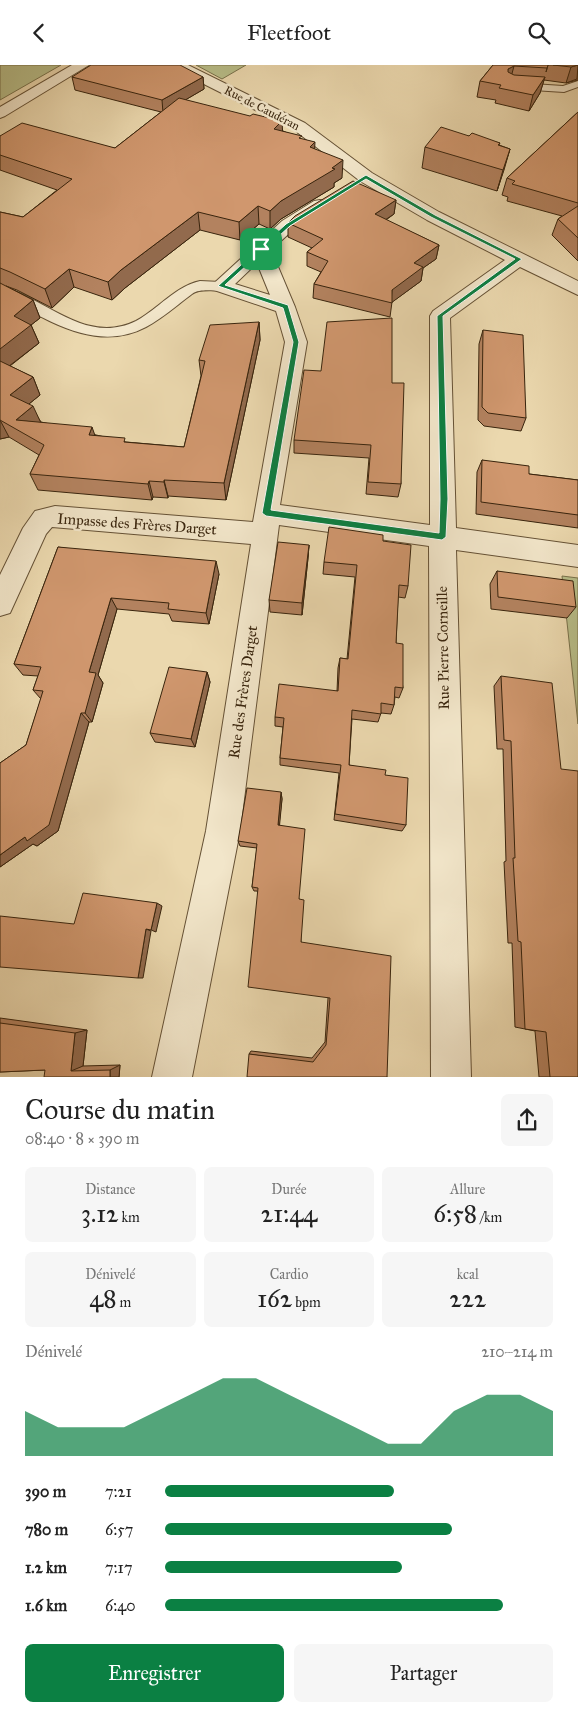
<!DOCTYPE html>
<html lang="fr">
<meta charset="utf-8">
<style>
body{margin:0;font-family:"IM FELL Great Primer",serif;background:#f6f6f6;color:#222;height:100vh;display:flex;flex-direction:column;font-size:19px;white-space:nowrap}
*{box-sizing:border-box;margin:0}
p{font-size:16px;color:#767676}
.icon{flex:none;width:28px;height:28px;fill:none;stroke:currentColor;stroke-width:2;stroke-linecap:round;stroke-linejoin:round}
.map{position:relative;height:1012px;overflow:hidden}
.panel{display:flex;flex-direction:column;background:#fff;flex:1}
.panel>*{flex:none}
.pin{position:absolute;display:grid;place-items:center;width:42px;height:42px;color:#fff;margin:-21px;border-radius:10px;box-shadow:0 2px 8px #0006}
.round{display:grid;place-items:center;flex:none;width:52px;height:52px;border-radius:8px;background:#f6f6f6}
.overview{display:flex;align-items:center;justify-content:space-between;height:85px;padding:0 25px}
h1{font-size:28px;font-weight:600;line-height:38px}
.metrics{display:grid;grid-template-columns:repeat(3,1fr);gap:8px;height:85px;padding:5px 25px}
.metrics div{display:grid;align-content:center;border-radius:8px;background:#f6f6f6;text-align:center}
.metrics b{font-size:25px;font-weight:600}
.metrics small{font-size:14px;font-weight:400}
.metrics p{font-size:14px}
.chart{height:140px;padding:10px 25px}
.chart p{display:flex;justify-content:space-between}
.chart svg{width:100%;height:90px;margin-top:5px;fill:#0b8043;opacity:.7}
.cta{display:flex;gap:10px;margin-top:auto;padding:10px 25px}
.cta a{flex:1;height:58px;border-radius:8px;background:#0b8043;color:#fff;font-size:20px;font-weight:600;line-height:58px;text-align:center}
.cta a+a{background:#f6f6f6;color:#222}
ul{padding:0 25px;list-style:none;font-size:16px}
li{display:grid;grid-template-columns:80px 60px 1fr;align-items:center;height:38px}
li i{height:12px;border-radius:6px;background:#0b8043}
header{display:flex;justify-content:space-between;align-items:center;height:65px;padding:0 25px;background:#fff;font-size:22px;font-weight:600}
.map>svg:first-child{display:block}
.green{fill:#b8be89;stroke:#78714b}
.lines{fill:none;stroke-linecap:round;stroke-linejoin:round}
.lane-casing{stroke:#655135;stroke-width:2}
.street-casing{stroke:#655135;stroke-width:2}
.lane{fill:#f2e6ca;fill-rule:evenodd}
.street{fill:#f2e6ca;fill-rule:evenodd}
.wall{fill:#b3825f;stroke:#38240d}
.shaded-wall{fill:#926a4d;stroke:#38240d}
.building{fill:#d0976e;stroke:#38240d}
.route{fill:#0b8043;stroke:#fff;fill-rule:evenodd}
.labels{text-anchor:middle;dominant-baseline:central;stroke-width:5;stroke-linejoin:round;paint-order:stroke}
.far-street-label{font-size:12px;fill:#38240d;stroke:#f2e6ca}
.street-label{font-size:15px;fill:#38240d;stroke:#f2e6ca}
</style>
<header><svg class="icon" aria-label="back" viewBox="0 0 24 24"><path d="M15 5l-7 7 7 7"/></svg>Fleetfoot<svg class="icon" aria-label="search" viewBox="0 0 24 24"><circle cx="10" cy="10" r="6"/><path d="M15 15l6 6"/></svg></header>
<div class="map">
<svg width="578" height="1012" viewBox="0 0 578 1012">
<rect width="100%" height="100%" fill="#ebd8ae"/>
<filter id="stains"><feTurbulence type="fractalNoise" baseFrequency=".004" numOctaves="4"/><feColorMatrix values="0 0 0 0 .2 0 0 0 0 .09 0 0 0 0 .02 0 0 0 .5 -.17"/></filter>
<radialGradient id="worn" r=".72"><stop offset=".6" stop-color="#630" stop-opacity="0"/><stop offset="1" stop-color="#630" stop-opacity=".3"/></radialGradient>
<g class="green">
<path d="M0 0H61L0 35Z"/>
<path d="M196 0H246L222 14Z"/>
<path d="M562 511 578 513V659Z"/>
</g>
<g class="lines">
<g class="lane-casing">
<g id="lane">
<path d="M578 16V22L564 27 517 24 512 21 517 18 563 21Z"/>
<path d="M200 216 221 217 228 221C221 230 203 221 192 229 177 240 163 253 146 262 95 289 45 253 0 230V221C45 232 85 281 136 256 158 244 176 221 200 216Z"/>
</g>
</g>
<g class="street-casing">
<g id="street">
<path d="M72 0H89L5 51 0 53V42Z"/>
<path d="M170 0H188L305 58 372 108 439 147 578 216V230L520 202 450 253 456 463 578 480V502L456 485 471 1012H431L429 481 279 460 240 766 192 1012H152L206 766 251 479 52 462 46 469 10 548 0 551V510L23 463 35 446 55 441 253 457 285 277 276 246 214 225 211 221 282 156 314 136 320 135 326 136 329 140 326 144 294 164 271 185 295 242 307 277 280 440 430 460V251L433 246 505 195 427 155 360 116 293 64 172 3ZM257 198 270 230 235 219Z"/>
</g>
</g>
<use href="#lane" class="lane"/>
<use href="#street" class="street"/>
</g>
<g class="wall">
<path d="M493 0H548L546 7 548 0H578V15L566 18 544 15 540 28 529 46 495 38 496 35 477 32 480 16Z"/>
<path d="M72 12H203L204 24 185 35 283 66 301 74 315 84 342 113 334 118V122L281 154 270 164 259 159 240 175 200 165 125 223 112 235 74 222 52 243 17 225 6 221 33 235 40 253 31 260 39 278 10 301 33 312 40 330 29 339 41 357 126 377 184 382 201 311 199 295 259 257 260 275 226 435 168 431V433L153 432 152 435 38 425 30 409 39 390 9 372 0 374V147L23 152 57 125 0 105V71L115 83 161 47 75 25Z"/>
<path d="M578 47V196L552 170 558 154 562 151 507 136 508 132 502 130 507 113Z"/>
<path d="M469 71 500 78 499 80 510 84 497 126 422 103 425 82Z"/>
<path d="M396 135 394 149 386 155 439 180 436 194 423 203 421 216 392 237 390 252 313 233 314 219 321 207 307 201V187L312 183 288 172V158Z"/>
<path d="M483 265 526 353 521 366 484 361 478 355 479 279Z"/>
<path d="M392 318 401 419 398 432 366 429 369 393 294 388V375Z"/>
<path d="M482 395 529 409 578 415V463L476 449 477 407Z"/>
<path d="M383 476 408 521 405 533 398 532 396 578 403 623 399 633 395 632 394 640 391 649 381 648 378 657 352 654 349 700 385 710 406 760 402 766 334 755 339 708 280 700V693L283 662 275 661V652L337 626 338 603 340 593 347 594 355 512 323 509 324 497Z"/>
<path d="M309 480 308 493 302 550 270 547 269 535Z"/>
<path d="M58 482 219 509 209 559 172 556 169 549 117 544 98 610 103 618 92 657H89L58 766 37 781 33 779 0 802V698L26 680 41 634 33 625 38 611 23 610 14 599Z"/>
<path d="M497 506 576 542 567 553 491 544 490 519Z"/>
<path d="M207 607 210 617 195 682 155 677 150 668Z"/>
<path d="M501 611 578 1012H539L535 966 515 962 512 878H508L504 797 506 796 503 684H497L494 621Z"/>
<path d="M281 727 282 734 279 760 299 834 301 877 387 1012 249 989 251 986 312 993 325 977 328 933 257 826H254L252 822 257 783 240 781 238 776Z"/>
<path d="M0 953 87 965 83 1001 120 1000 119 1012 45 1005 0 1007Z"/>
</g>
<g class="shaded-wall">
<path d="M578 0 577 14 566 18 571 2Z"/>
<path d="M514 1 510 16 504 19 508 4Z"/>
<path d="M203 12 204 24 163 48 162 35Z"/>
<path d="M545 12 540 28 529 46 533 30Z"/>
<path d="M282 56 283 74 274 64Z"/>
<path d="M315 77 314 95 310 82Z"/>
<path d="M510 84 504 105 497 126 503 105Z"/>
<path d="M343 95 342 113 334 118V122L281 154 270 164V146L281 136Z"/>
<path d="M396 135 394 149 373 163 375 149Z"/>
<path d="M258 141 259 159 240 175 239 157Z"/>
<path d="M198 147 200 165 125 223 112 235 108 217 121 205Z"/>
<path d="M439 180 436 194 423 203 421 216 391 238 392 225 414 198Z"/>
<path d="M69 204 74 222 52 243 45 224Z"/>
<path d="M33 235 40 253 31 260 39 278 0 308V284L14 251Z"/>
<path d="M259 257 260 275 226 435 224 418Z"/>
<path d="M33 312 40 330 19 347 10 330Z"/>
<path d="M33 341 41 358 16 355Z"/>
<path d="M0 355 9 372 0 374Z"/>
<path d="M92 362 98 379 89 370Z"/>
<path d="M164 415 168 431V433L164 417Z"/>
<path d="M149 416 153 432 152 435 148 419Z"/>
<path d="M309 480 308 493 302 550V538Z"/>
<path d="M216 496 219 509 209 559 206 548Z"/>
<path d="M111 533 117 544 98 610 103 618 92 657 85 648 89 607Z"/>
<path d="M207 607 210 617 195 682 191 674Z"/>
<path d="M81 648 89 657 58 766 37 781 33 779 0 802V790L25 772Z"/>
<path d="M281 727 282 734 279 766 278 760Z"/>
<path d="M157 838 162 841 156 867 151 865Z"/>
<path d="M146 864 151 866 143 913H138Z"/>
<path d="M87 965 83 1001 71 1006 75 968Z"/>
<path d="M120 1000 119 1012H110V1005Z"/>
</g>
<g class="building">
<path d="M91 0H180L203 12 162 35 72 12Z"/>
<path d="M493 0H548L547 3 514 1 508 4V7L514 10 545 12 533 30 499 23 501 20 480 16Z"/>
<path d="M553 0H578L571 2Z"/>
<path d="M179 33 250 51 253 49 282 56 274 64 302 71 299 73 315 77 310 82 343 95 332 103 335 104 281 136 270 146 258 141 239 157 198 147 121 205 108 217 69 204 45 224 10 207 0 203V147L23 152 72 114 0 90V71L22 58 115 83Z"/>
<path d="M578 47V138L512 119 515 116 507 113Z"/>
<path d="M441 62 469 71 472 68 500 78 498 80 510 84 503 105 425 82Z"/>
<path d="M353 116 396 135 375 149 439 180 414 198 423 202 392 225V238L314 219 328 196 307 187 323 174 288 158 295 151Z"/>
<path d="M578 141V173L558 154Z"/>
<path d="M0 218 33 235 14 251 31 260 0 284Z"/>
<path d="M392 253V318H404L401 419 368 417 371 380 294 375 304 305 321 306 327 257Z"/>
<path d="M259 257 224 418 164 415V417L149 416 148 419 30 409 44 380 0 355V296L33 312 10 330 33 341 16 355 92 362 89 370 125 373 124 377 184 382 205 296 199 295 210 260Z"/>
<path d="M483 265 523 270 526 353 488 348 482 342Z"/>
<path d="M482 395 529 401V409L578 415V450L481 437Z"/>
<path d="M329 462 383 470V476L411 480 408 521 399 520 396 578 403 579V623L395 622 394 640 381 638V649L352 645 349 700 386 705 385 710 408 713 406 760 335 749 341 700 280 693 284 653 275 652 279 619 338 626 340 593 348 594 357 500 324 497Z"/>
<path d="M278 477 309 480 302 538 269 535Z"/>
<path d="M58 482 216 496 206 548 168 544 169 538 111 533 89 607 96 608 85 648H81L49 760 27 776 25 772 0 790V698L26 680 43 626 33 625 41 602 14 599Z"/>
<path d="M497 506 573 516 576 542 498 532Z"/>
<path d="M169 602 207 607 191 674 150 668Z"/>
<path d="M501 611 552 618 561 704 578 706V1012H550L546 967 525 964 521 877 518 876 513 793H515L511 676 504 675Z"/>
<path d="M247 723 281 727 278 760 305 764 299 834 304 835 301 877 391 891 387 1012H247L249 989 313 997 326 980 330 933 248 922 258 823 252 822 257 779 238 776Z"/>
<path d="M83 828 157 838 151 865 146 864 138 913 0 902V851L74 859Z"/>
<path d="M0 958 75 968 71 1006 110 1005V1012H44L45 1005 0 1007Z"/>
</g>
<path class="route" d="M366 110 435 150 522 194 443 251 448 434 446 472 442 475 266 451 262 448 293 277 283 243 218 221 286 159ZM366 114 431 152 515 194 437 251 440 434 439 468 271 445 299 277 288 240 225 220 290 161Z"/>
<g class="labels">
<g class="far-street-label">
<text transform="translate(262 43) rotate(27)">Rue de Caudéran</text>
</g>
<g class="street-label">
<text transform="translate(137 459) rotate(4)">Impasse des Frères Darget</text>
<text transform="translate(443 583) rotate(-91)">Rue Pierre Corneille</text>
<text transform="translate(243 627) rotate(-82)">Rue des Frères Darget</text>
</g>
</g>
<rect width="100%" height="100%" filter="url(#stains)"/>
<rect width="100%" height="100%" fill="url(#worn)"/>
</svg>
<div class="pin" style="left:261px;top:184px;background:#1e9e55"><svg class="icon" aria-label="arrive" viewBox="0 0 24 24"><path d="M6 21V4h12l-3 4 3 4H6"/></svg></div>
</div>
<section class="panel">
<div class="overview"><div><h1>Course du matin</h1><p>08:40 · 8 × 390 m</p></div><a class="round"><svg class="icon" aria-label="share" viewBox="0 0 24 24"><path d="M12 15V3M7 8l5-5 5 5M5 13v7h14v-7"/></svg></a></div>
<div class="metrics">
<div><p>Distance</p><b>3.12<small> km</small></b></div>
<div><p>Durée</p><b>21:44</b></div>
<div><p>Allure</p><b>6:58<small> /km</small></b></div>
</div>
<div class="metrics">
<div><p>Dénivelé</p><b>48<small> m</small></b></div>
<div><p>Cardio</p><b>162<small> bpm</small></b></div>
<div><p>kcal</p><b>222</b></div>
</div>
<div class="chart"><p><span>Dénivelé</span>210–214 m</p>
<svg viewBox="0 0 160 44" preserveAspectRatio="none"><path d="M0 44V22L10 30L20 30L30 30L40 22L50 14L60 6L70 6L80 14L90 22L100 30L110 38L120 38L130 22L140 14L150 14L160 22V44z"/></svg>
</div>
<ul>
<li><b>390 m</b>7:21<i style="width:59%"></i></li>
<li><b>780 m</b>6:57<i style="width:74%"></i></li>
<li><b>1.2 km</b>7:17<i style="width:61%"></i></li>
<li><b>1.6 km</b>6:40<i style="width:87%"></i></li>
</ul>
<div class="cta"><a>Enregistrer</a><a>Partager</a></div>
</section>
